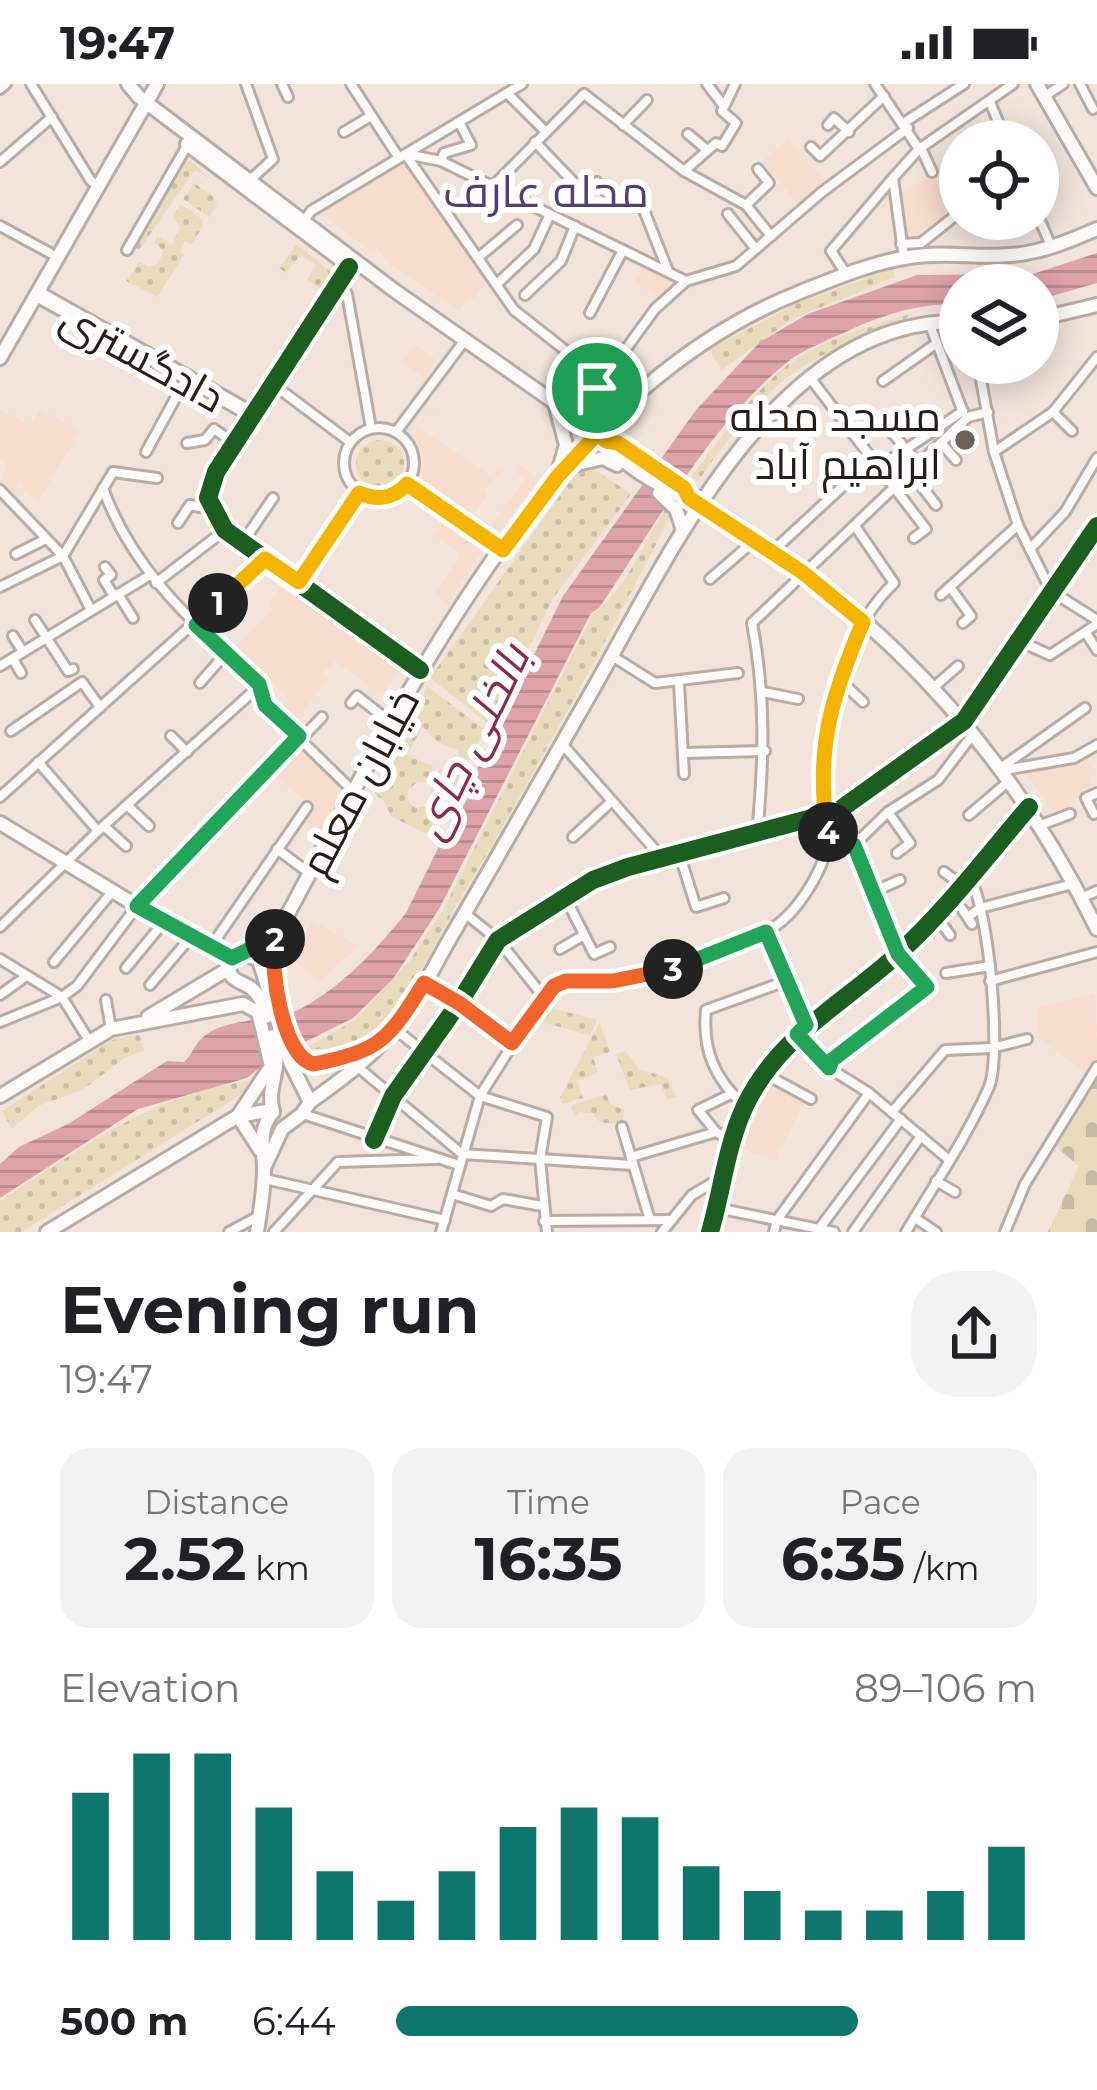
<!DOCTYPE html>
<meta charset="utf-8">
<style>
body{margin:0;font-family:Montserrat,Cairo,sans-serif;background:#f2f2f2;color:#202124;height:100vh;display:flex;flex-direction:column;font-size:45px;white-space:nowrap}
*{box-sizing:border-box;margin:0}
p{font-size:39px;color:#757577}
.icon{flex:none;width:66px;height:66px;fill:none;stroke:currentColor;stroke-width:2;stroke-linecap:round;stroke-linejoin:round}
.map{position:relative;height:1148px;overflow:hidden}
.side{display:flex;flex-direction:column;background:#fff;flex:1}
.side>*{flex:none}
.buttons{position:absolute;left:939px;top:36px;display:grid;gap:24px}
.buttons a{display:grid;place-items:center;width:120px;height:120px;border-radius:50%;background:#fff;box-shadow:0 6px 30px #0003;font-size:60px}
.pin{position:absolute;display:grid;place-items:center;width:102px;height:102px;color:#fff;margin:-51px;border:6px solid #fff;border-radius:50%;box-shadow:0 3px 12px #0007}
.km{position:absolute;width:60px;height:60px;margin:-30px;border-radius:50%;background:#222;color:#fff;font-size:33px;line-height:60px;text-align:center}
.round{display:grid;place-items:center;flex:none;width:126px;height:126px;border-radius:48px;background:#f2f2f2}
.overview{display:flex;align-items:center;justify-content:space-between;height:204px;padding:0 60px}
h1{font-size:66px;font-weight:700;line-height:90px}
.metrics{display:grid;grid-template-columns:repeat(3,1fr);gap:18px;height:204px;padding:12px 60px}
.metrics div{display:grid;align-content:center;border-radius:30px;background:#f2f2f2;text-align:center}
.metrics b{font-size:60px;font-weight:700}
.metrics small{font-size:33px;font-weight:400}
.metrics p{font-size:33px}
.chart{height:336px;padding:24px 60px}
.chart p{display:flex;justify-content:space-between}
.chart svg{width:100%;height:216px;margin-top:12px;stroke:#0f766e;stroke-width:6}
ul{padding:0 60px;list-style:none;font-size:39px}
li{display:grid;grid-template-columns:192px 144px 1fr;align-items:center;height:90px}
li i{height:30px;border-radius:15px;background:#0f766e}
.status{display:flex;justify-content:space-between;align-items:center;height:84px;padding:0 60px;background:#fff;direction:ltr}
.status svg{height:33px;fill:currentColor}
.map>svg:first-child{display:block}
.built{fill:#f6ddce;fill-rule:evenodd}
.green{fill:url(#green-dots)}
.cemetery{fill:url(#cemetery-stones)}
.water{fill:url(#water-rules)}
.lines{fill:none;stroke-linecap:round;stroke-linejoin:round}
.street-casing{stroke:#b8ada6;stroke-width:14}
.secondary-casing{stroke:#b8ada6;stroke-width:18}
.street{stroke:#fdfbfa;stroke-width:8}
.secondary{stroke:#fdfbfa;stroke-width:12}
.cycleway-casing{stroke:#fff;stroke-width:26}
.cycleway{stroke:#1b5e20;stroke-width:18}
.split-1-casing{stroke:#fff;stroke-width:24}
.split-2-casing{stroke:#fff;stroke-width:24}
.split-3-casing{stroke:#fff;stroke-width:24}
.split-4-casing{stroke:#fff;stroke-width:24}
.split-5-casing{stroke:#fff;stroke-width:24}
.split-1{stroke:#f5b400;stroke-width:15}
.split-2{stroke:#22a559;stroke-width:15}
.split-3{stroke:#f0652b;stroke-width:15}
.split-4{stroke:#22a559;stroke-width:15}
.split-5{stroke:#f5b400;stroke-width:15}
.poi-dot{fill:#6d635c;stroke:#fff;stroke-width:4.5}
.labels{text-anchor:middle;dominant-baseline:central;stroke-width:12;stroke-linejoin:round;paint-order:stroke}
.street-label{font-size:42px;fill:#261d17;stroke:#fff}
.poi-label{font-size:42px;fill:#261d17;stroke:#fff;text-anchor:end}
.neighbourhood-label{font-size:45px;fill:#543e7a;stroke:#fff}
.water-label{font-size:45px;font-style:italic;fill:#8b2b45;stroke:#fff}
</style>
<div class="status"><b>19:47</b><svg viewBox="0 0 49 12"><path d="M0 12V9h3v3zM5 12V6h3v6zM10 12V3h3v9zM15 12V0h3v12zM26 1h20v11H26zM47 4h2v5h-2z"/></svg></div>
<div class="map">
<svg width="1097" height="1148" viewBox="0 0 1097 1148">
<defs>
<pattern id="green-dots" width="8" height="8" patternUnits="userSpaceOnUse" patternTransform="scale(3)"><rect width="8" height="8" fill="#e8dcbd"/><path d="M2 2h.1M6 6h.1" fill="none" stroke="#c7bca2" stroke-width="1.8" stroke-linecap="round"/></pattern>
<pattern id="cemetery-stones" width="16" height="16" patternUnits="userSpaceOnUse" patternTransform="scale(3)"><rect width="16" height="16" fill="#e8dcbd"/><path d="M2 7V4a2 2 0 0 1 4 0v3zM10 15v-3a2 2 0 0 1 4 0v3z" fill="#c7bca2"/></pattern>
<pattern id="water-rules" width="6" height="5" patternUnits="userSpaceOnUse" patternTransform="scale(3)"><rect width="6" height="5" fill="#dea2a9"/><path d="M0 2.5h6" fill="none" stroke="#be8b91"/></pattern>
</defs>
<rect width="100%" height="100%" fill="#f2e4db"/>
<g class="built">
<path d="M789 55 826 97 799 121 763 77Z"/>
<path d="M953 76 956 81 960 79V124L917 153H902L899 111Z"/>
<path d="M395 81 413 83 493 198 479 206 475 215 470 212 459 227 387 178 377 162 371 167 320 129Z"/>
<path d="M644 184 673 198 660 214 634 198Z"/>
<path d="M415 261 436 276 424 293 402 279Z"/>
<path d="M40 325 80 347 39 416 22 407 25 402 19 399 14 406 0 398 8 381 0 375V326L31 342Z"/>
<path d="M430 325 437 330 440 327 538 394 498 450 420 399 424 372 413 349ZM430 326 438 331 441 328 521 382 517 389 525 395 488 446 465 430 469 425 475 429 488 410 484 406 504 386 498 383 491 392 420 345 418 343Z"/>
<path d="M442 441 481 469 447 519 434 510 461 471 434 450Z"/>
<path d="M285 497 403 581 382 611 335 577 323 589 329 595 297 634 286 623 289 615 264 592 257 598 229 568 274 525 269 519Z"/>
<path d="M301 661 346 702 319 750 302 736 311 721 272 690Z"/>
<path d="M1086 675 1087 680H1091L1088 687 1091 704 1074 716 1077 723 1055 730 1026 690 1028 686 1039 684 1042 687 1047 682Z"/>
<path d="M313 837 358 862 319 897 309 891 310 887 291 877Z"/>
<path d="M1095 909 1097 977 1087 990 1038 953 1037 924Z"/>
<path d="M769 995 806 1016 774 1077 739 1063Z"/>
</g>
<g class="green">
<path d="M191 77 210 95 195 86 139 166 134 163 184 79Z"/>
<path d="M194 99 214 113 217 122 209 133 183 115Z"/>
<path d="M181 120 202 135 203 142 191 161 185 157 180 167 184 171 157 213 126 197 140 178 149 183 159 179 163 166 154 158 157 152 172 161 180 143 173 132Z"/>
<path d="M297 160 331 188 322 206 307 196 316 181 301 171 286 189 279 184Z"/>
<path d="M893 185 895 193 792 235 722 286 709 266 795 220Z"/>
<path d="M919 227C883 247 843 259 807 280 762 307 728 355 698 397L691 393C720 355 751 309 789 280 825 254 877 240 919 227Z"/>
<circle cx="380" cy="380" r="24"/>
<path d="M584 378 631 410 552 516 491 642 430 594Z"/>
<path d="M668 419 675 423C606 559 532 694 454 826 430 867 406 924 366 953 348 966 326 965 304 965L355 936 409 878 443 826 593 530C622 512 650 449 668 419Z"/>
<path d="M427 602 485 646 465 681 459 677 458 666 438 658 423 643 408 668 399 664Z"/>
<path d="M398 667 433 682 425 699 417 698 408 706 407 716 415 724 430 721 431 704 439 685 461 690 433 753 391 732 384 717 374 709Z"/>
<path d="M551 924 597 936 590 951 541 938Z"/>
<path d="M600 938 610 968 593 973 598 989 577 997 583 1014 563 1020 560 1013Z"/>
<path d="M139 950 144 966 126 973 82 1006 38 1022 12 1045 2 1027 112 956Z"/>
<path d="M626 967 639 985 668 994 676 1013 667 1016 661 1000 630 1006 616 970Z"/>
<path d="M258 996 237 1013 21 1148H0V1117C86 1062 153 1008 258 996Z"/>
<path d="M606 1010 610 1020 624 1026 622 1041 600 1038 592 1029 580 1028 576 1033 571 1022Z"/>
</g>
<path class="cemetery" d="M1097 996V1148H1048L1079 1082 1055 1062Z"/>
<path class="water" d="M1097 169V199L1038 216V201H960V220C922 219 887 229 852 245 831 255 805 264 786 279 708 343 655 442 599 524L591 529 439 825 393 895 353 934 269 976 247 994 138 1025 0 1114V1080L19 1063 68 1040 167 977 184 978C191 972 194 962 201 955 225 931 272 940 300 925 342 903 377 865 406 829L563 512 696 326 760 258 808 230 917 191 1033 190Z"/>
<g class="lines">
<g class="street-casing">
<g id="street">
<path d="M31 0 91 97 99 102"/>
<path d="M246 0 273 75 249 97"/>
<path d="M282 0 288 13"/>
<path d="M351 0 399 74"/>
<path d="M707 0 723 21"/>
<path d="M875 0 919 65"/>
<path d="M1080 0 1093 25"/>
<path d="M0 5 6 0"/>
<path d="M507 9 546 48"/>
<path d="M584 10 684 87 746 121"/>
<path d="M1045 12 1063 0"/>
<path d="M990 18 1006 57"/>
<path d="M905 38 964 0"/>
<path d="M623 41 647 16"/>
<path d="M828 41 834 34 849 48"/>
<path d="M344 48 371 32"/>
<path d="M688 50 706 65"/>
<path d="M535 58 584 109 597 98 615 117 631 104 640 116 668 187"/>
<path d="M811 63 820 72 884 12"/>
<path d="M921 64 932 88"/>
<path d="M406 70 441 77 686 197"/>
<path d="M406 71 514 226 603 296"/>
<path d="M441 77 444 69 471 61 459 38"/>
<path d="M0 78 52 33"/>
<path d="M758 85 769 99 746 121 771 152"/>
<path d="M684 87 716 59 722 62 736 39 722 27 735 0"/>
<path d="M493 102 584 10"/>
<path d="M728 130 755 164"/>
<path d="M1038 132 1051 162"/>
<path d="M304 137 311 127 522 0"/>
<path d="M0 142 50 169"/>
<path d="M901 160 921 159 960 128"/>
<path d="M127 166 188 60"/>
<path d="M479 173 517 141"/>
<path d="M904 174 893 94 919 65 1013 0"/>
<path d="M847 191 831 167 892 95"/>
<path d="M498 199 534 165 550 130"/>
<path d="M342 203 347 210 371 344"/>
<path d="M39 207 255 329"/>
<path d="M525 211 561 177 575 142"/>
<path d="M36 213 176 290"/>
<path d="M590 229 623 166"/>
<path d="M930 241 963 328"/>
<path d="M978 279 994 368 1018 441 1051 507"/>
<path d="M811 295 926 445 914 454"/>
<path d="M883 297 937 259"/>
<path d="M274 301 350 358"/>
<path d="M200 304 251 333"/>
<path d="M597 305 620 324"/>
<path d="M1053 328 1072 347"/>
<path d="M887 343 920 381"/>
<circle cx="379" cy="379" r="35"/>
<path d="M396 348 465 256"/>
<path d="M598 348 588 317 655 225 686 197 736 182 822 108 908 44"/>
<path d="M187 359 205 356 214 345 234 359"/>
<path d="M942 360 956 376"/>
<path d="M146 368 188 291"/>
<path d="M994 368 1053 328 1097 273"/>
<path d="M878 384 963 327"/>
<path d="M912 390 936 421"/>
<path d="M407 401 502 466"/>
<path d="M103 404C132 487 196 541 259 600L265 621 353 707"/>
<path d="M0 406 63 472 91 526"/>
<path d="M359 409 299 498 420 586"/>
<path d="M178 439 190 421 211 425"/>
<path d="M243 458 273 414"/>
<path d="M1030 465 1065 428 1097 374"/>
<path d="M773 467 871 376"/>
<path d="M16 470 46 455"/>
<path d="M105 483 111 491 104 496 114 512"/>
<path d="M710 495 755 456"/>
<path d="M156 499 225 446"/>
<path d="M0 503 63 472 113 388 157 394"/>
<path d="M950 503 971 532 963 539"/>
<path d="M1051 507 1097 536"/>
<path d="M118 510 133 534"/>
<path d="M941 511 1018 441"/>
<path d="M35 536 68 587 73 585"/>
<path d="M1086 549 1097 566"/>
<path d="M13 552 23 568"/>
<path d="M1019 557 1050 571 1097 540"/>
<path d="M612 572 655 599 738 589"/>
<path d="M13 575 21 589"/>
<path d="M0 582 150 491"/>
<path d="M840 596 863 618"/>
<path d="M200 599 226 569"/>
<path d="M679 599 684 690"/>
<path d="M933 604 958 582"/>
<path d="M763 608 798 615"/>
<path d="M351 619 357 612 390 638"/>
<path d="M11 647 82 598 100 623"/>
<path d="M171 652 187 668"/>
<path d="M302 654 322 633"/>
<path d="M563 661 663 775"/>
<path d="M683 669 765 667"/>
<path d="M38 678 98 747"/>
<path d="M1002 683 1085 624"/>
<path d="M1004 686 1074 674 1097 661"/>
<path d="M0 713 265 475"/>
<path d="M127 721 149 742"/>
<path d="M888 728 910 759 897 769"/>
<path d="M1094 730 1086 714 1097 709"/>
<path d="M969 731 1009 697"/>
<path d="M1041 741 1070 730"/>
<path d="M104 742 126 762"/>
<path d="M757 751C764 677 766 612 752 539L968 333 988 328"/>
<path d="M573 753 612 717"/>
<path d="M829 753 854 761 898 870 927 903 832 976 829 984"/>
<path d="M854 761 888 728 938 696 974 649"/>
<path d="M277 765 309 789"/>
<path d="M680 772 696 823 724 814"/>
<path d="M944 788 962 801"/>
<path d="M875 807 900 796"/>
<path d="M565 813 594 870 610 863"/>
<path d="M1081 814 1097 807"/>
<path d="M962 825 972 840"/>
<path d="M466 830 498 856 543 912"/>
<path d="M936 832 950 851"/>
<path d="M968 833 980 824 1073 800"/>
<path d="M0 843 98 747 258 603"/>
<path d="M766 848 805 941"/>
<path d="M210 864 307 723"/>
<path d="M560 865 584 851"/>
<path d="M0 875 62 913 88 955"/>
<path d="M54 878 112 808"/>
<path d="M126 884 163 839"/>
<path d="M946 889 990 882"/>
<path d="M990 897 1097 868"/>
<path d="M425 899 512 958"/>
<path d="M150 901 190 854"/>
<path d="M0 911 25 893"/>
<path d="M106 916 111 945"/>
<path d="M0 938 62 913 77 902 137 822 299 652"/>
<path d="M396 946 480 1012 547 1033 540 1075 547 1148"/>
<path d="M797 950 829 984 869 1009 948 1075"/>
<path d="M359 984 462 1070 633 1081"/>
<path d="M765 990 811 1015"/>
<path d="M731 1010 698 1026 716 1048 733 1057"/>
<path d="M745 1022C715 996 702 966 706 926L786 897"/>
<path d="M892 1028 945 966 992 964 1027 955"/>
<path d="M303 1030 459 1081"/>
<path d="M622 1043 650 1136"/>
<path d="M374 1056 393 1012 459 919 498 856 593 796 628 783 838 727 964 637 1097 442"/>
<path d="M631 1073 716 1048"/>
<path d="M265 1095 445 1136"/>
<path d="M936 1097 955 1108"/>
<path d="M452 1110 491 1122 503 1115 542 1122"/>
<path d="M717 1124 834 1148"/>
<path d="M915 1134 936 1148"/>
<path d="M544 1137 672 1136"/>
<path d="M819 1145 901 1035"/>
<path d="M229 1148 259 1132"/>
<path d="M274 1148 338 1078 436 1075"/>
<path d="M441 1148 480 1012 543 912 554 902C575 894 597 899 618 896 669 888 722 871 767 847 796 833 829 781 828 748 827 720 817 695 822 666 830 608 851 540 894 499L855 442"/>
<path d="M662 1148 692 1111 719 1095"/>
<path d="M710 1148C722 1107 726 1064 744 1024 776 952 844 919 899 869 947 826 986 773 1027 724"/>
<path d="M774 1148 777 1136 869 1009"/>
<path d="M853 1148 921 1052"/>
<path d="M906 1148C934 1101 967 1053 989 1003 1002 972 989 821 969 793"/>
<path d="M1005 1148 1025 1100 1097 983"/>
</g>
</g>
<g class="secondary-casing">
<g id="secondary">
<path d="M128 0 139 13 395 207 598 349C605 356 609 364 616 370 638 391 667 406 693 417 723 429 752 453 779 471 919 568 1022 693 1097 845"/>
<path d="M1037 0 1097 104"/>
<path d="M187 60 353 185"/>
<path d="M1038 235 1097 221"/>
<path d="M0 274 157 0"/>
<path d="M556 323 566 361 558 389"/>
<path d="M606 357 618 359 686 405 689 414"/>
<path d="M568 382 603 374 617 381"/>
<path d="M659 409 676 425 683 446"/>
<path d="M299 498C268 477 204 448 209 403L354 176"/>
<path d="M0 739 190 854 232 874"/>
<path d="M276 852 272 877 279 915"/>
<path d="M246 868 276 852C400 624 542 311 798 209 833 195 873 178 910 173 943 167 977 174 1010 171 1041 169 1069 157 1097 145"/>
<path d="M243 869 259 876 290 978 310 1018 302 1030 282 1045 265 1082"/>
<path d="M232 874C224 896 237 895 251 904 260 911 264 922 268 932"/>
<path d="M148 933 228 885"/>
<path d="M292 958 297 973 314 980 376 964"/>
<path d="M0 1012 111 945 243 920 258 928 271 982 238 1032"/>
<path d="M310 1018C341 996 368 976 393 947 418 918 435 879 455 846 503 764 549 682 596 600 671 468 778 233 960 238"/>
<path d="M273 1028C265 1001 284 988 273 952"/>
<path d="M238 1032 260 1066"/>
<path d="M47 1148 238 1032 272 1026"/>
<path d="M257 1148C260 1128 264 1107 264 1086 264 1065 257 1047 273 1028"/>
</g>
</g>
<use href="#street" class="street"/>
<use href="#secondary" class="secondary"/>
<g class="cycleway-casing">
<g id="cycleway">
<path d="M349 183 216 388 208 414 225 446 420 586"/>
<path d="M374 1056 393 1012 459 919 498 856 593 796 628 783 838 727 964 637 1097 442"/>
<path d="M710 1148C722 1107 726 1064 744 1024 777 952 845 919 900 868 947 825 987 772 1029 723"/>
</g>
</g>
<use href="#cycleway" class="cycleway"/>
</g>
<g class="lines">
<g class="split-1-casing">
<path id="split-1" d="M218 519 265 475 299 498 359 409C378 417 393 415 407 400L503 466 558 392 598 349 588 317 597 304"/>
</g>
<g class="split-2-casing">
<path id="split-2" d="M218 519 196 541 259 600 265 621 299 652 137 822 232 874 276 852 275 855"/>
</g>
<g class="split-3-casing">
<path id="split-3" d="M275 855C269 883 283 975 314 980 382 966 388 956 424 899L459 919 512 959 554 902 566 897H613L673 885"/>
</g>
<g class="split-4-casing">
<path id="split-4" d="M673 885 766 848 806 941 797 950 829 984 832 976 927 903 898 870 854 761 829 753 828 748"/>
</g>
<g class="split-5-casing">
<path id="split-5" d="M597 304 620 324 598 349 606 357 618 359 684 404 689 414 802 488 863 538C832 611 814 667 828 748"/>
</g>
<use href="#split-1" class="split-1"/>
<use href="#split-2" class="split-2"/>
<use href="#split-3" class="split-3"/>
<use href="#split-4" class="split-4"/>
<use href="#split-5" class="split-5"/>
</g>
<circle class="poi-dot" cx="965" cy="356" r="12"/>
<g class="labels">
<g class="street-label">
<text transform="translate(143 273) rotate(29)">دادگستری</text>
<text transform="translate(359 698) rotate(-62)">خیابان معلم</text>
</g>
<g class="poi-label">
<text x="941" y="332">مسجد محله<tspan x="941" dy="48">ابراهیم آباد</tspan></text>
</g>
<g class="neighbourhood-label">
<text x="546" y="106">محله عارف</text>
</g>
<g class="water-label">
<text transform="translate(470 657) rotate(-64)">بالخلی چای</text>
</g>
</g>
</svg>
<div class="buttons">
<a><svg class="icon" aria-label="locate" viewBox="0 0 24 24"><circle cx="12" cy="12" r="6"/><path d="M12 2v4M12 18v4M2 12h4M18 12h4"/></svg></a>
<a><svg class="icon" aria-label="layers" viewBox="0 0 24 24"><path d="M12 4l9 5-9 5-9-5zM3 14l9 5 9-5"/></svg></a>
</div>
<div class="pin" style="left:597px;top:304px;background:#1e9e55"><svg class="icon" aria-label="arrive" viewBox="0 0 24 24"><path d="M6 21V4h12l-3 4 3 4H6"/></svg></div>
<b class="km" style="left:218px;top:519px">1</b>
<b class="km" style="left:275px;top:855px">2</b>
<b class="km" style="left:673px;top:885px">3</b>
<b class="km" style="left:828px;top:748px">4</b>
</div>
<section class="side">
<div class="overview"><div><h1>Evening run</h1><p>19:47</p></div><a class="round"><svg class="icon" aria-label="share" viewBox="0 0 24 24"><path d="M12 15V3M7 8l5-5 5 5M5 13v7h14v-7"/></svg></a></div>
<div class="metrics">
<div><p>Distance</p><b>2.52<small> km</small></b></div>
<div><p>Time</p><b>16:35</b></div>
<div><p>Pace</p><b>6:35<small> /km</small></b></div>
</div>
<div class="chart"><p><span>Elevation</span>89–106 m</p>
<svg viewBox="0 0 160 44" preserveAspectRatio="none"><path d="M5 44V14M15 44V6M25 44V6M35 44V17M45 44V30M55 44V36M65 44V30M75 44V21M85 44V17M95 44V19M105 44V29M115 44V34M125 44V38M135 44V38M145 44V34M155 44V25"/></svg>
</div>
<ul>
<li><b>500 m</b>6:44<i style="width:72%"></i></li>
</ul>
</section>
